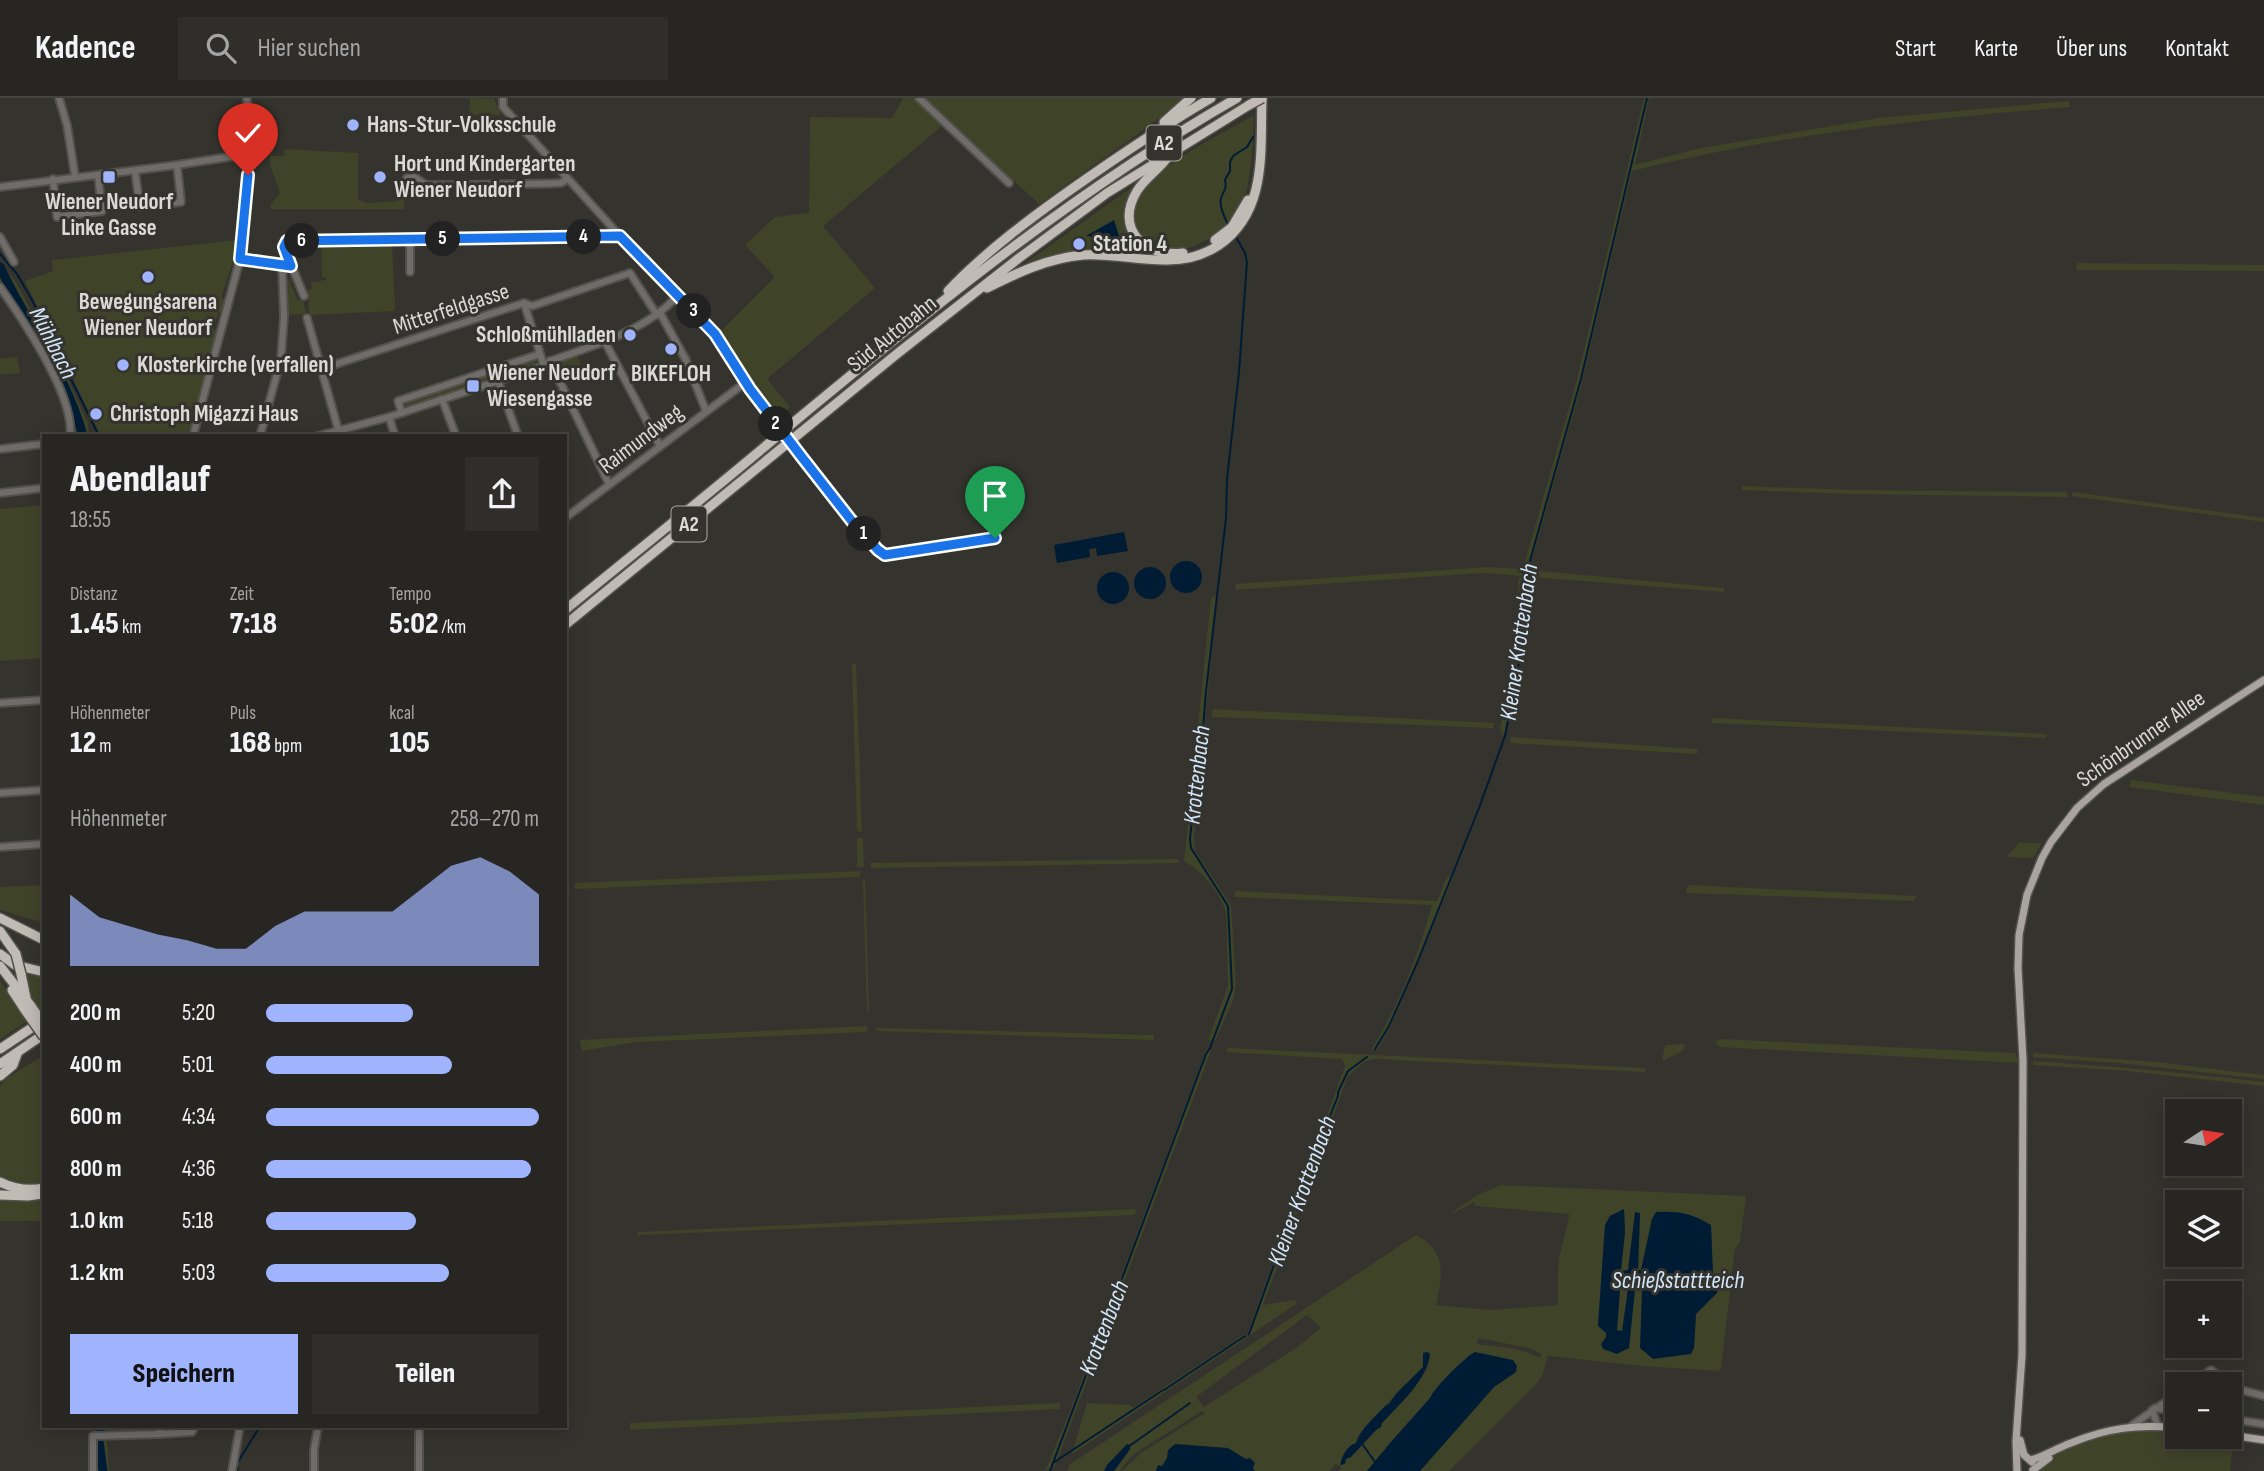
<!DOCTYPE html>
<html lang="de">
<meta charset="utf-8">
<style>
body{margin:0;font-family:"Sofia Sans Condensed",sans-serif;background:#2f2e2a;color:#f1f3f6;height:100vh;display:flex;flex-direction:column;font-size:26px;white-space:nowrap}
*{box-sizing:border-box;margin:0}
p{font-size:23px;color:#a4a5a5}
.icon{flex:none;width:38px;height:38px;fill:none;stroke:currentColor;stroke-width:2;stroke-linecap:round;stroke-linejoin:round}
.map{position:relative;flex:1;overflow:hidden}
.sheet{position:absolute;left:42px;top:336px;width:525px;height:994px;display:flex;flex-direction:column;background:#272622;border-radius:0px;box-shadow:0 4px 18px #0003,0 0 0 2px #434340}
.sheet>*{flex:none}
.needle{width:46px;rotate:78deg}
.buttons{position:absolute;left:2165px;top:1001px;display:grid;gap:14px}
.buttons a{display:grid;place-items:center;width:77px;height:77px;border-radius:0px;background:#272622;box-shadow:0 4px 18px #0003,0 0 0 2px #434340;font-size:35px}
.pin{position:absolute;display:grid;place-items:center;width:60px;height:60px;color:#fff;margin:-72px -30px;border-radius:50% 50% 50% 0;rotate:-45deg;box-shadow:0 0 7px #0007}
.pin .icon{rotate:45deg}
.km{position:absolute;width:35px;height:35px;margin:-18px;border-radius:50%;background:#222;color:#fff;font-size:19px;line-height:35px;text-align:center}
.round{display:grid;place-items:center;flex:none;width:74px;height:74px;border-radius:0px;background:#2f2e2a}
.summary{display:flex;align-items:center;justify-content:space-between;height:119px;padding:0 28px}
h1{font-size:38px;font-weight:800;line-height:52px}
.metrics{display:grid;grid-template-columns:repeat(3,1fr);gap:10px;height:119px;padding:7px 28px}
.metrics div{display:grid;align-content:center}
.metrics b{font-size:30px;font-weight:800}
.metrics small{font-size:19px;font-weight:400}
.metrics p{font-size:19px}
.chart{height:196px;padding:14px 28px}
.chart p{display:flex;justify-content:space-between}
.chart svg{width:100%;height:126px;margin-top:7px;fill:#a0b3fd;opacity:.7}
.button{display:flex;gap:14px;margin-top:auto;padding:14px 28px}
.button a{flex:1;height:80px;border-radius:0px;background:#a0b3fd;color:#111;font-size:28px;font-weight:800;line-height:80px;text-align:center}
.button a+a{background:#2f2e2a;color:#f1f3f6}
ul{padding:0 28px;list-style:none;font-size:23px}
li{display:grid;grid-template-columns:112px 84px 1fr;align-items:center;height:52px}
li i{height:18px;border-radius:9px;background:#a0b3fd}
header{display:flex;align-items:center;gap:42px;box-sizing:border-box;height:98px;padding:0 35px;background:#272622;border-bottom:2px solid #434340}
header strong{font-size:33px}
nav{display:flex;gap:38px;margin-inline-start:auto;font-size:24px}
.search{width:490px;height:63px;background:#2f2e2a;display:flex;align-items:center;gap:18px;box-sizing:border-box;padding:0 24px;border-radius:0px;color:#a4a5a5;font-size:26px}
.map>svg:first-child{display:block}
.green{fill:#3f4429;fill-rule:evenodd}
.water{fill:#001c34;fill-rule:evenodd}
.lines{fill:none;stroke-linecap:round;stroke-linejoin:round}
.stream{stroke:#001c34;stroke-width:2}
.river{stroke:#001c34;stroke-width:9}
.minor-casing{stroke:#52514c;stroke-width:10}
.major-casing{stroke:#52514c;stroke-width:10}
.highway-casing{stroke:#52514c;stroke-width:12}
.minor{stroke:#6f6c6a;stroke-width:6}
.major{stroke:#aaa4a1;stroke-width:7}
.highway{stroke:#c1bbb6;stroke-width:9}
.minor-bridge-casing{stroke:#52514c;stroke-width:10;stroke-linecap:butt}
.highway-bridge-casing{stroke:#52514c;stroke-width:12;stroke-linecap:butt}
.minor-bridge{stroke:#6f6c6a;stroke-width:6}
.highway-bridge{stroke:#c1bbb6;stroke-width:9}
.route-casing{stroke:#fff;stroke-width:14}
.route{stroke:#1a73e8;stroke-width:9}
.poi-dot{fill:#a0b3fd;stroke:#34332d;stroke-width:2.5}
.labels{text-anchor:middle;dominant-baseline:central;stroke-width:6;stroke-linejoin:round;paint-order:stroke}
.shield{fill:#34332d;stroke:#a9a8a4;stroke-width:2}
.shield-label{font-size:21px;font-weight:bold;fill:#dbdad7}
.poi-label{font-size:23px;font-weight:bold;fill:#dbdad7;stroke:#34332d;text-anchor:start}
.street-label{font-size:23px;fill:#dbdad7;stroke:#34332d}
.water-label{font-size:24px;font-style:italic;fill:#d2e7fb;stroke:#34332d}
</style>
<header>
<strong>Kadence</strong>
<div class="search"><svg class="icon" aria-label="search" viewBox="0 0 24 24"><circle cx="10" cy="10" r="6"/><path d="M15 15l6 6"/></svg>Hier suchen</div>
<nav><a>Start</a><a>Karte</a><a>Über uns</a><a>Kontakt</a></nav>
</header>
<div class="map">
<svg width="2264" height="1373" viewBox="0 0 2264 1373">
<rect width="100%" height="100%" fill="#34332d"/>
<g class="green">
<path d="M470 0 494 1 501 17H475L469 13Z"/>
<path d="M903 0H913L943 27 823 128 875 190 767 281 790 309 776 321 739 273 718 236 775 179 745 147 775 119 809 115 810 19 892 20Z"/>
<path d="M923 0H1184L1142 33 1039 106Z"/>
<path d="M1644 0H1649L1635 67 1696 51 1879 20 2069 3 2070 9C1923 21 1775 37 1632 73L1581 289 1529 472 1724 490V494L1531 479 1527 483 1525 520 1520 519 1518 483 1521 478 1484 475 1235 492 1236 486 1488 469 1523 471 1576 285Z"/>
<path d="M1254 17C1252 48 1253 96 1234 122 1228 129 1221 134 1213 138 1201 145 1187 153 1173 152 1131 149 1124 112 1150 84 1171 60 1225 34 1254 17Z"/>
<path d="M285 51 358 55V101L366 105 398 103V81H405L404 111H272L270 107 280 95 270 67V58H284Z"/>
<path d="M1142 82 1128 110C1136 144 1138 156 1176 159L1101 154 1013 174Z"/>
<path d="M237 142 236 154 221 200 225 202 222 215 219 214 213 231 217 232 189 338H101L25 183 53 173 52 162Z"/>
<path d="M321 145H392L395 213 309 217 308 192 312 191 311 184 326 182V179H322Z"/>
<path d="M2077 165 2264 167V173L2076 172Z"/>
<path d="M0 172 7 173 16 184 64 273 88 325 89 338H73L75 326 61 287 63 284 42 243 36 241 0 185Z"/>
<path d="M289 181 298 203 303 201 306 216 288 217 287 182Z"/>
<path d="M577 257 581 267 560 276 556 269 558 265Z"/>
<path d="M17 259 20 275 0 277V261Z"/>
<path d="M532 261 536 264 534 267 409 309 404 306 406 303Z"/>
<path d="M1742 388 1852 392 2067 394 2068 399 1852 396 1742 392Z"/>
<path d="M2072 394 2264 420V424L2072 398Z"/>
<path d="M44 407V560L0 563V411Z"/>
<path d="M1217 497 1194 739 1195 753 1231 807 1236 885 1234 900 1215 943 1208 942 1228 888 1226 815C1220 794 1203 774 1184 763L1211 500Z"/>
<path d="M1519 526H1524V540L1504 637H1502L1500 630 1513 572Z"/>
<path d="M852 566H856L862 734 857 733Z"/>
<path d="M1213 611 1494 625 1493 630 1212 619Z"/>
<path d="M1713 620 2047 636 2046 640 1711 625Z"/>
<path d="M1511 639 1698 651 1697 656 1510 645Z"/>
<path d="M2131 682 2264 699V707L2129 689Z"/>
<path d="M857 740H863L864 769H857Z"/>
<path d="M2019 745H2042L2033 760 2006 759Z"/>
<path d="M1178 761 1179 765 871 770 870 765Z"/>
<path d="M861 773 859 779 575 791V785Z"/>
<path d="M1447 778 1453 780 1391 928 1377 952H1371C1398 910 1419 855 1432 807L1234 799 1235 793 1437 803Z"/>
<path d="M863 782H865L869 913H867Z"/>
<path d="M44 787V825L0 812V789Z"/>
<path d="M1688 787 1917 798 1914 803 1686 795Z"/>
<path d="M25 874 44 877V912L40 914 30 897Z"/>
<path d="M0 882 27 923 0 941Z"/>
<path d="M867 928V934L636 944 582 953 580 942Z"/>
<path d="M876 930 1154 937 1153 942 877 933Z"/>
<path d="M1721 941 2015 955 2019 965 1720 949 1715 944Z"/>
<path d="M1684 946 1685 950 1681 954 1662 963 1665 947Z"/>
<path d="M1207 950 1211 953 1055 1368 1045 1373 1069 1316Z"/>
<path d="M1228 950 1646 970 1645 974 1394 962C1368 959 1368 960 1348 978L1263 1207 1295 1202 1296 1206 1250 1237 1248 1234 1345 968 1342 961 1226 954Z"/>
<path d="M2033 955 2156 964 2264 977V981L2118 965 2033 959Z"/>
<path d="M41 959H44V1084C29 1088 14 1085 0 1079V987L7 980Z"/>
<path d="M2033 963C2111 968 2187 975 2264 984V988L2128 973 2034 967Z"/>
<path d="M1500 1087 1746 1098 1740 1144 1735 1151 1721 1270 1718 1273 1642 1268 1548 1258 1543 1276 1537 1285 1449 1373H1420L1494 1289 1516 1274 1470 1256C1458 1270 1437 1284 1431 1300L1390 1345 1367 1373H1339L1341 1369 1336 1366 1329 1373H1122L1141 1355 1205 1315 1202 1313 1134 1356 1119 1373H1114L1130 1352 1107 1367 1104 1373H1068L1069 1367 1416 1137C1448 1153 1442 1179 1436 1207L1491 1212 1558 1207C1558 1192 1557 1176 1559 1161 1561 1148 1569 1126 1569 1116L1475 1108V1104L1453 1115 1452 1114 1478 1097ZM1624 1111 1625 1134 1620 1173H1628L1640 1115 1638 1172H1641L1652 1121 1711 1127 1713 1177 1718 1188 1716 1195 1696 1216 1694 1250 1642 1192H1635L1617 1256 1606 1235 1598 1227 1605 1127 1610 1118ZM1307 1217 1321 1230 1296 1250 1204 1309 1196 1299ZM1478 1240 1529 1250 1542 1256 1539 1260C1523 1249 1496 1249 1477 1246ZM1427 1254 1430 1256C1429 1261 1429 1268 1426 1272 1414 1290 1399 1306 1384 1323 1369 1338 1359 1354 1340 1364L1351 1347 1356 1345 1396 1295 1423 1269Z"/>
<path d="M44 1100V1123H0V1101L15 1103Z"/>
<path d="M1136 1111 1135 1117 637 1137 638 1134Z"/>
<path d="M1621 1178H1628L1629 1184 1623 1233H1617Z"/>
<path d="M1245 1236 1246 1240 1072 1356 1087 1305 1128 1307 1134 1309Z"/>
<path d="M1060 1305V1311L630 1332V1325Z"/>
<path d="M2144 1330 2177 1333V1339L2233 1340 2230 1373H2035L2037 1368 2060 1354 2105 1336Z"/>
<path d="M96 1343H107L109 1373H96Z"/>
</g>
<g class="water">
<path d="M1114 122 1120 141 1086 138Z"/>
<path d="M1124 434 1128 453 1097 458 1096 450 1089 451 1090 459 1057 465 1054 447Z"/>
<circle cx="1186" cy="479" r="16"/>
<circle cx="1150" cy="485" r="16"/>
<circle cx="1113" cy="490" r="16"/>
<path d="M1624 1111 1625 1134 1621 1173 1628 1172 1635 1114 1640 1115 1638 1172H1641L1652 1121 1656 1114C1679 1113 1691 1115 1711 1127L1713 1177 1718 1188 1717 1195 1696 1216 1694 1250 1691 1256 1653 1261 1640 1250 1642 1192H1635L1629 1250 1617 1256 1603 1251 1601 1246 1606 1239V1235L1598 1228 1605 1127 1610 1118ZM1621 1178H1628L1629 1184 1622 1233 1617 1232Z"/>
<path d="M1427 1254 1430 1256C1427 1282 1400 1306 1382 1325L1381 1329 1376 1332 1351 1359 1346 1361 1345 1366 1340 1367C1342 1359 1346 1348 1356 1345 1360 1331 1376 1318 1386 1307L1389 1306 1397 1295 1423 1269V1255Z"/>
<path d="M1475 1254 1513 1262 1517 1268 1516 1274 1494 1289 1420 1373H1367L1390 1345 1430 1300C1434 1290 1465 1259 1475 1254Z"/>
<path d="M1127 1346 1130 1347V1351L1114 1373H1104L1107 1367Z"/>
<path d="M1175 1346 1228 1350 1246 1361 1250 1360 1255 1365 1253 1370 1255 1373H1156L1158 1367 1162 1368 1167 1360 1168 1352Z"/>
</g>
<g class="lines">
<g class="stream">
<path d="M1229 129C1225 120 1219 109 1221 100 1224 92 1227 91 1225 82L1230 73V64L1233 58 1247 49 1253 39"/>
<path d="M0 156 17 176 32 202 99 338"/>
<path d="M1375 951 1389 928 1417 865 1479 710 1505 638 1518 572 1526 477 1581 281 1647 0"/>
<path d="M1249 1236 1311 1065 1338 998V994L1348 973 1367 959"/>
<path d="M1164 1292 1245 1238"/>
<path d="M1363 1347 1375 1364"/>
<path d="M1128 1349 1190 1305"/>
<path d="M238 1364 260 1328"/>
<path d="M1053 1365 1163 1292"/>
<path d="M237 1373 238 1370"/>
<path d="M1050 1373 1206 956 1210 950 1232 891 1228 808 1191 750 1190 741 1195 693 1199 682 1206 593 1226 420 1227 381 1239 274 1247 164 1245 155 1236 139"/>
</g>
<g class="river">
<path d="M0 169C26 225 67 277 83 338"/>
<path d="M101 1328 99 1343 103 1373"/>
</g>
<g class="minor-casing">
<g id="minor">
<path d="M59 0 67 27 75 78"/>
<path d="M503 0V9L620 138 715 236 750 291 770 318"/>
<path d="M919 0 1009 85"/>
<path d="M135 73 140 109 181 104 177 67"/>
<path d="M53 81 57 119 102 113 98 77"/>
<path d="M426 87 414 79 407 80 406 87C458 87 509 87 561 85L567 81"/>
<path d="M0 89 177 67 248 56"/>
<path d="M0 139 14 164"/>
<path d="M410 142V174"/>
<path d="M240 161 285 168"/>
<path d="M0 189C23 222 75 298 70 338"/>
<path d="M304 198 284 149 287 143 620 138"/>
<path d="M524 205 544 268"/>
<path d="M660 215 686 262 706 313"/>
<path d="M307 220 340 338"/>
<path d="M605 244 660 348"/>
<path d="M281 261 321 271 524 205 532 208 630 175 657 217"/>
<path d="M550 263 609 386"/>
<path d="M498 283 518 338"/>
<path d="M442 301 456 338"/>
<path d="M402 315 398 303 540 256"/>
<path d="M389 319 395 338"/>
<path d="M193 338 240 161 248 77 247 0"/>
<path d="M260 338 281 261 284 218 282 168"/>
<path d="M318 338 389 319 544 268 550 263C593 248 648 232 678 197"/>
<path d="M0 351 44 346"/>
<path d="M801 358C824 387 857 437 885 457L995 441"/>
<path d="M0 395 44 390"/>
<path d="M565 420 738 290"/>
<path d="M0 605 44 602"/>
<path d="M0 695 44 692"/>
<path d="M0 749 44 746"/>
<path d="M2191 1286 2211 1272 2238 1291 2264 1298"/>
<path d="M2155 1310 2177 1313"/>
<path d="M2152 1312 2158 1328"/>
<path d="M2230 1321 2264 1326"/>
<path d="M160 1328V1336L192 1334 195 1328"/>
<path d="M2131 1328 2177 1296"/>
<path d="M93 1373V1338L160 1336"/>
<path d="M232 1373 240 1328"/>
<path d="M314 1373V1352L318 1328"/>
<path d="M419 1373V1328"/>
</g>
</g>
<g class="major-casing">
<g id="major">
<path d="M2230 1337 2264 1342"/>
<path d="M2020 1342 2024 1357 2032 1364"/>
<path d="M2031 1362C2045 1358 2057 1350 2071 1345 2107 1330 2138 1326 2177 1330"/>
<path d="M2033 1372 2049 1360"/>
<path d="M2017 1373 2016 1343 2022 1257 2023 962 2018 870 2019 837 2027 797 2042 760 2051 744 2077 710 2104 686 2264 582"/>
</g>
</g>
<g class="highway-casing">
<g id="highway">
<path d="M1164 24 1191 0"/>
<path d="M1167 60C1158 72 1145 80 1137 93 1114 131 1145 160 1183 155"/>
<path d="M1215 142 1232 129 1248 102"/>
<path d="M987 190C1017 175 1048 160 1083 157 1111 155 1140 163 1168 162 1186 162 1204 157 1219 147 1268 113 1260 53 1262 0"/>
<path d="M948 193C986 153 1032 119 1076 88 1120 57 1165 27 1211 0"/>
<path d="M565 512C642 449 719 388 794 324 935 207 1078 91 1237 0"/>
<path d="M565 527 898 255 1019 160 1107 95 1249 7"/>
<path d="M0 820 44 842"/>
<path d="M0 833 16 856"/>
<path d="M0 856 15 867 44 874"/>
<path d="M0 868 31 908"/>
<path d="M21 876 26 900"/>
<path d="M12 892 25 912"/>
<path d="M0 951 42 923"/>
<path d="M0 966 44 936"/>
<path d="M0 978 13 967 17 956"/>
<path d="M0 1084C14 1091 28 1093 44 1090"/>
<path d="M0 1097 28 1098 42 1096"/>
</g>
</g>
<use href="#minor" class="minor"/>
<use href="#major" class="major"/>
<use href="#highway" class="highway"/>
<g class="minor-bridge-casing">
<path id="minor-bridge" d="M770 318 801 358"/>
</g>
<g class="highway-bridge-casing">
<g id="highway-bridge">
<path d="M1249 7 1262 0"/>
<path d="M16 856 21 876"/>
<path d="M31 908 44 927"/>
<path d="M25 912 44 939"/>
</g>
</g>
<use href="#minor-bridge" class="minor-bridge"/>
<use href="#highway-bridge" class="highway-bridge"/>
</g>
<g class="lines">
<g class="route-casing">
<path id="route" d="M248 77 240 161 291 168 284 149 287 143 620 138 715 236 750 291 801 358 851 422 878 452 885 457 995 440"/>
</g>
<use href="#route" class="route"/>
</g>
<g class="poi-dot">
<circle cx="353" cy="27" r="7"/>
<rect x="102" y="72" width="14" height="14" rx="3.5"/>
<circle cx="380" cy="79" r="7"/>
<circle cx="1079" cy="146" r="7"/>
<circle cx="148" cy="179" r="7"/>
<circle cx="630" cy="237" r="7"/>
<circle cx="671" cy="251" r="7"/>
<circle cx="123" cy="267" r="7"/>
<rect x="466" y="281" width="14" height="14" rx="3.5"/>
<circle cx="96" cy="316" r="7"/>
</g>
<g class="labels">
<g class="shield">
<rect x="1146.5" y="27.5" width="35" height="35" rx="5"/>
<rect x="671.5" y="408.5" width="35" height="35" rx="5"/>
</g>
<g class="shield-label">
<text x="1164" y="45">A2</text>
<text x="689" y="426">A2</text>
</g>
<g class="poi-label">
<text x="367" y="27">Hans-Stur-Volksschule</text>
<text x="394" y="66">Hort und Kindergarten<tspan x="394" dy="26">Wiener Neudorf</tspan></text>
<text x="109" y="104" text-anchor="middle">Wiener Neudorf<tspan x="109" dy="26">Linke Gasse</tspan></text>
<text x="1093" y="146">Station 4</text>
<text x="148" y="204" text-anchor="middle">Bewegungsarena<tspan x="148" dy="26">Wiener Neudorf</tspan></text>
<text x="616" y="237" text-anchor="end">Schloßmühlladen</text>
<text x="137" y="267">Klosterkirche (verfallen)</text>
<text x="487" y="275">Wiener Neudorf<tspan x="487" dy="26">Wiesengasse</tspan></text>
<text x="671" y="276" text-anchor="middle">BIKEFLOH</text>
<text x="110" y="316">Christoph Migazzi Haus</text>
</g>
<g class="street-label">
<text transform="translate(451 211) rotate(-18)">Mitterfeldgasse</text>
<text transform="translate(892 236) rotate(-39)">Süd Autobahn</text>
<text transform="translate(641 341) rotate(-37)">Raimundweg</text>
<text transform="translate(2141 641) rotate(-35)">Schönbrunner Allee</text>
</g>
<g class="water-label">
<text transform="translate(53 245) rotate(63)">Mühlbach</text>
<text transform="translate(1519 544) rotate(-82)">Kleiner Krottenbach</text>
<text transform="translate(1197 677) rotate(-84)">Krottenbach</text>
<text transform="translate(1302 1093) rotate(-70)">Kleiner Krottenbach</text>
<text x="1678" y="1182">Schießstattteich</text>
<text transform="translate(1104 1230) rotate(-69)">Krottenbach</text>
</g>
</g>
</svg>
<div class="buttons">
<a><svg class="needle" viewBox="-14 -14 28 28"><path d="M0-13l5 13h-10z" fill="#e53935"/><path d="M0 13l5-13h-10z" fill="#a4a5a5"/></svg></a>
<a><svg class="icon" aria-label="layers" viewBox="0 0 24 24"><path d="M12 4l9 5-9 5-9-5zM3 14l9 5 9-5"/></svg></a>
<a>+</a>
<a>−</a>
</div>
<div class="pin" style="left:995px;top:440px;background:#1e9e55"><svg class="icon" aria-label="arrive" viewBox="0 0 24 24"><path d="M6 21V4h12l-3 4 3 4H6"/></svg></div>
<div class="pin" style="left:248px;top:77px;background:#d93025"><svg class="icon" aria-label="check" viewBox="0 0 24 24"><path d="M5 12l5 5 9-10"/></svg></div>
<b class="km" style="left:864px;top:436px">1</b>
<b class="km" style="left:776px;top:326px">2</b>
<b class="km" style="left:694px;top:213px">3</b>
<b class="km" style="left:584px;top:139px">4</b>
<b class="km" style="left:443px;top:141px">5</b>
<b class="km" style="left:302px;top:143px">6</b>
<section class="sheet">
<div class="summary"><div><h1>Abendlauf</h1><p>18:55</p></div><a class="round"><svg class="icon" aria-label="share" viewBox="0 0 24 24"><path d="M12 15V3M7 8l5-5 5 5M5 13v7h14v-7"/></svg></a></div>
<div class="metrics">
<div><p>Distanz</p><b>1.45<small> km</small></b></div>
<div><p>Zeit</p><b>7:18</b></div>
<div><p>Tempo</p><b>5:02<small> /km</small></b></div>
</div>
<div class="metrics">
<div><p>Höhenmeter</p><b>12<small> m</small></b></div>
<div><p>Puls</p><b>168<small> bpm</small></b></div>
<div><p>kcal</p><b>105</b></div>
</div>
<div class="chart"><p><span>Höhenmeter</span>258–270 m</p>
<svg viewBox="0 0 160 44" preserveAspectRatio="none"><path d="M0 44V19L10 27L20 30L30 33L40 35L50 38L60 38L70 30L80 25L90 25L100 25L110 25L120 17L130 9L140 6L150 11L160 19V44z"/></svg>
</div>
<ul>
<li><b>200 m</b>5:20<i style="width:54%"></i></li>
<li><b>400 m</b>5:01<i style="width:68%"></i></li>
<li><b>600 m</b>4:34<i style="width:100%"></i></li>
<li><b>800 m</b>4:36<i style="width:97%"></i></li>
<li><b>1.0 km</b>5:18<i style="width:55%"></i></li>
<li><b>1.2 km</b>5:03<i style="width:67%"></i></li>
</ul>
<div class="button"><a>Speichern</a><a>Teilen</a></div>
</section>
</div>
